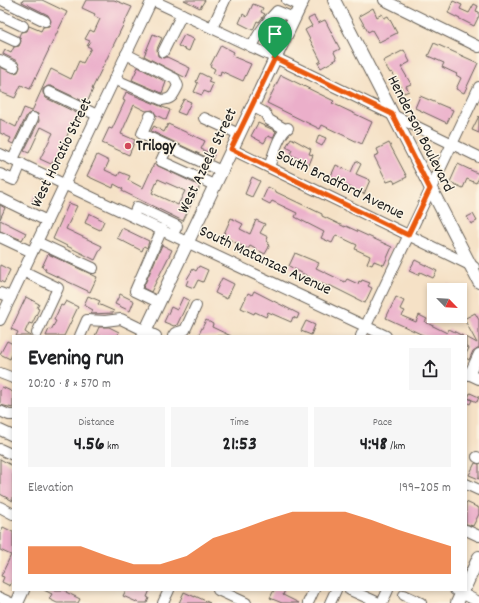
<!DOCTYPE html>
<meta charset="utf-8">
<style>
body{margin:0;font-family:Dekko,sans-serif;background:#f6f6f6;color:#202124;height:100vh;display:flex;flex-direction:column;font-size:15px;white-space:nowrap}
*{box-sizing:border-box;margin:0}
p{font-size:13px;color:#757577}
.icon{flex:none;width:22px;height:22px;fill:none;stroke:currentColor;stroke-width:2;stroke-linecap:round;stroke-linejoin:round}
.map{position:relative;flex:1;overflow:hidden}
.side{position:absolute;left:12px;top:335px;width:455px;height:256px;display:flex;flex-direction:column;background:#fff;border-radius:0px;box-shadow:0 2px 6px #0003}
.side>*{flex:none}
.needle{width:26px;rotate:115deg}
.fabs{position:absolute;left:427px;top:283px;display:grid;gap:8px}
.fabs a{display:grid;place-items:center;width:40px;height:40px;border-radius:0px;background:#fff;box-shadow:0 2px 6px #0003;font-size:20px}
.pin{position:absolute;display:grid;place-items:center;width:34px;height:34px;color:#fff;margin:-41px -17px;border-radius:50% 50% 50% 0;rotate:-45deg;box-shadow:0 0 4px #0007}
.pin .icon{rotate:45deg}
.round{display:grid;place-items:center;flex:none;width:42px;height:42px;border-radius:0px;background:#f6f6f6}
.summary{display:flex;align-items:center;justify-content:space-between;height:68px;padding:0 16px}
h1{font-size:22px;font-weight:700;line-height:30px}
.figures{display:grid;grid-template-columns:repeat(3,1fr);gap:6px;height:68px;padding:4px 16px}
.figures div{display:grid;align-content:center;border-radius:0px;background:#f6f6f6;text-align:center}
.figures b{font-size:20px;font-weight:700}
.figures small{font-size:11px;font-weight:400}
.figures p{font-size:11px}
.chart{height:112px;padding:8px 16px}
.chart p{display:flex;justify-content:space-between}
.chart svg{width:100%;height:72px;margin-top:4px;fill:#ea580c;opacity:.7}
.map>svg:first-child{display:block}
.building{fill:#ebafca;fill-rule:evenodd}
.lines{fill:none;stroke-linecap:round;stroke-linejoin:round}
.minor-casing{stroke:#686158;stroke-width:12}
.major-casing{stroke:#686158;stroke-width:14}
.minor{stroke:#fff;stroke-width:10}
.major{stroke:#fff;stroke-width:12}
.route-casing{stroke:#fff;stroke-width:8}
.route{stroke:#ea580c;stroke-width:5}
.poi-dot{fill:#d1495b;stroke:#fcf5e5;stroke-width:1.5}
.labels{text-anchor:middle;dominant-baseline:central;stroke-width:3;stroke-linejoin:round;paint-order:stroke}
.street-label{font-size:16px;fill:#1c1c1c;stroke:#fcf5e5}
.poi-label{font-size:16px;font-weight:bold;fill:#1c1c1c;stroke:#fcf5e5;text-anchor:start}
</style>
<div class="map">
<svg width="479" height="603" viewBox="0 0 479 603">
<rect width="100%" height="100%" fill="#fcf5e5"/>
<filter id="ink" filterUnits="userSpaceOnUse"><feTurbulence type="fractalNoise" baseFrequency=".025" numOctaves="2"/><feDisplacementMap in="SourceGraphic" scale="8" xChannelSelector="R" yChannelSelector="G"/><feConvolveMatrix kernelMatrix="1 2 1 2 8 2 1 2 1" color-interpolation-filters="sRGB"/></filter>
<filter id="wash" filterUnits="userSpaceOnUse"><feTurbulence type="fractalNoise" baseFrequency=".012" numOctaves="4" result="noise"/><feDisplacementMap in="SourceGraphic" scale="16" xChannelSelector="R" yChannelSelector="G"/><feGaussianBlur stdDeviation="0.9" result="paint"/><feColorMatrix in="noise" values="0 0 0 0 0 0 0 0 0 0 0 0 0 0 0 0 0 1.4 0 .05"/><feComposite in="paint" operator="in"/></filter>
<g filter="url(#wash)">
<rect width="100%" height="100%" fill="#f5e1c6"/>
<g id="blocks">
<g class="building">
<path d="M23 0H42L67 12 30 89 21 85 15 98 0 92V67L14 73 18 72 20 67 17 61 3 54 5 50 11 53 14 47 19 46 21 41 19 36 21 32 27 31 29 26 41 31 43 27 49 26 51 21 48 15 22 2Z"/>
<path d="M86 0H114L132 7 92 89H93L87 103 51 86H48L43 89V93L46 98 81 115 75 127 72 125 63 145 64 146 57 162 54 160 51 164 40 159 53 133 41 127 29 153 24 151 39 121 38 114 32 112 27 115 13 144 9 142 11 138 0 133V119L16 127 24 108 32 111 51 69 71 79 79 61 83 63 91 48 87 46 90 41 85 39 90 30 94 32 100 19 94 16 95 14 82 8Z"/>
<path d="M184 0H205L200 8Z"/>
<path d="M453 1 462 5 460 9 469 13 474 4 478 6 476 11 479 12V16L474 26 448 13Z"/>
<path d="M253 4 263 8 261 12 265 14 259 22 257 21 253 30 239 23 243 14 247 17Z"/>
<path d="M373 8 377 17 382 14 384 18 388 16 397 33 379 42 372 30 368 32 359 16Z"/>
<path d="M314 16 318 23 325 20 340 49 334 52 337 59 321 68 318 63 321 61 305 30 312 26 308 19Z"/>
<path d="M153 34 162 38 157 49 158 56 163 58 167 57 190 68 186 78 144 56Z"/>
<path d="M184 35 194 39 189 51 178 46Z"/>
<path d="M434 43 478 63 464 93 456 89 461 78 456 75 457 74 442 67 444 63 428 56Z"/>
<path d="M221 45 234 52 232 56 251 64 243 81 221 71 220 76 213 73 215 69 210 66Z"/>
<path d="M404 50 410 62 401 67 411 84 406 86 409 91 404 93 392 72 390 73 383 61Z"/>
<path d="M138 67 166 82 162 93 132 80Z"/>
<path d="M200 73 210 78 208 82 213 84 209 93 204 91 202 95 194 92 198 83 196 82Z"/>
<path d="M281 75 334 101 332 103 372 122 362 144 322 125 320 129 267 103Z"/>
<path d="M126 92 170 110 166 120 156 115 153 110 146 111 134 105 121 134 135 140 129 155 102 143 109 128 112 129 125 101 123 100Z"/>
<path d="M420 96 453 110 447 123 415 108Z"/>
<path d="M184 99 191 102 185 115 177 112Z"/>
<path d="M479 116V133L472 130Z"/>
<path d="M258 123 276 131 273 138 268 136 264 143 251 136Z"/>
<path d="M168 124 205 141 201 149 214 155 212 160 151 131 154 126 164 132Z"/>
<path d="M319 135 326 138 322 146 316 143Z"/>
<path d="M291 138 311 149 309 154 313 155 309 165 290 154 292 150 286 147Z"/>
<path d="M389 143 407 177 395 183 393 180 387 182 374 156 379 154 377 149Z"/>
<path d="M97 155 109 161 105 170 118 176 120 172 130 176 128 180 143 188 154 164 200 186 183 221 122 191 123 189 114 184 113 188 87 176ZM158 179 185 191 178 205 152 193Z"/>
<path d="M356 161 361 164 356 174 370 180 364 194 330 178 336 165 351 172Z"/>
<path d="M458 164 479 174V178L476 183 467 179 463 188 450 182Z"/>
<path d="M252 177 260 181 252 197 245 194Z"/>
<path d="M268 187 276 191V192L322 214V216L345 227 346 226 392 247 384 265 374 261 372 265 367 263 370 256 355 249 357 245 336 235 332 243 321 238 324 232 295 217 297 213 272 201 270 204 262 200Z"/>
<path d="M36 194 42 197 38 205 32 202Z"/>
<path d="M69 203 77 206 66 229 102 246 95 260 53 239Z"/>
<path d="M0 205 5 208 0 219Z"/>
<path d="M89 213 104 221 100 230 85 223Z"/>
<path d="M473 214 477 221 471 224 467 217Z"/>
<path d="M231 218 243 224 240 229 250 234 256 220 265 224 260 233 268 237 267 240 269 247 265 254 250 246 248 249 223 236Z"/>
<path d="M0 220 26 233 22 240 0 231Z"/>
<path d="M122 228 149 241 147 248 144 246 142 251 117 238Z"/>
<path d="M162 245 172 250 151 292 143 288Z"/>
<path d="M295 253 319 263 316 268 345 282 347 279 358 284 359 281 361 282 362 280 370 283 368 286 372 288 365 303 329 285V287L320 283 289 266Z"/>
<path d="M48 254 97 277 90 292 45 271 46 269 42 267Z"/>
<path d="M415 260 437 271 433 278 420 272 418 275 409 271Z"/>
<path d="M0 265 10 270 4 283 0 281Z"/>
<path d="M199 266 208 270 203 282 198 280 194 288 186 285 188 280 187 279 193 269 196 271Z"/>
<path d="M222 278 234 284 227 299 215 293Z"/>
<path d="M449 284 452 290H438Z"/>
<path d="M254 291 299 314 297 319 293 317 291 322 268 312 266 317 255 312 254 314 241 308 248 293 252 295Z"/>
<path d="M120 294 134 301 130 311 115 304Z"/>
<path d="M88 296 100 301 98 304 114 311 113 313 91 314 93 310 84 305Z"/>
<path d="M26 297 39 304 37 308 39 309 32 324 29 323 25 332 31 336H16L18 332 11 329Z"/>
<path d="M183 297 189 300 177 325 174 326 164 322 171 307 177 310Z"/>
<path d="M396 297 404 301 400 309 405 311 402 316 416 322 419 315 427 319 425 322 447 333 449 329 463 336H425L386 318Z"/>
<path d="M66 301 78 307 64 336H46L49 329 51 330 56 321 54 320 61 305 63 306Z"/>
<path d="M475 313 479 320V347L473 351 469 360 466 358V354L469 348 466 347V337L477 343 464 319Z"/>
<path d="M206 320 213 324 212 327 231 336H198Z"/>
<path d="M306 321 315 325 311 335 301 331Z"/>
<path d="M99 327H109L119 332 117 336H95Z"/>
<path d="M7 341 13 344V352L10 359 0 354Z"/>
<path d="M2 387 13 392V408L0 405V391Z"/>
<path d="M470 393 479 397 477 402 468 398Z"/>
<path d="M466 397 472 400 470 404 466 402Z"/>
<path d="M0 459 13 466V501L0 494Z"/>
<path d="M475 463 479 464V479L469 475Z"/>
<path d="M466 502 479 508V514L473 526 466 524Z"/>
<path d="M3 527 13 532V578L10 586 2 582 4 577 1 576 11 555 0 550V534Z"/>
<path d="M44 590H67L66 592 80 599 78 603H57L49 599 52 594Z"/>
<path d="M126 590H150L147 597 149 598 147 603H139L123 596Z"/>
<path d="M274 590H285L283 595 299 603H282L270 598Z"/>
<path d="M184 592 195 597V596L210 603H179Z"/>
</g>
</g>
</g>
<g filter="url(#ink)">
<use href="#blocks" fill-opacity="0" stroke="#686158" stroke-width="1"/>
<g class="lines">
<g class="minor-casing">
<g id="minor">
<path d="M287 0 300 6"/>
<path d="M384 0 479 47"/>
<path d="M4 1 45 21"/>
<path d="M0 15 23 26"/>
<path d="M212 28 225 0"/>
<path d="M0 34 15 41"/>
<path d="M252 47C257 35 268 20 277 11L294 18"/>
<path d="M163 52 182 14"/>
<path d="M0 60 14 67"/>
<path d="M114 79 162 100C173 99 173 95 178 86L175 79 126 54"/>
<path d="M49 92 97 115"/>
<path d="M252 106 265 113 269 120 285 129"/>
<path d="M150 116 142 134 221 171"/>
<path d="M204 118 239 134"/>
<path d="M168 146 161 161 214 185"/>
<path d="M231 149 474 267"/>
<path d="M0 154 386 336"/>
<path d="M13 159 33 118"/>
<path d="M269 167C273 157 278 134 288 128"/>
<path d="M0 174 14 180 21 163"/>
<path d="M0 198 47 221"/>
<path d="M133 216 137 207 177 226 173 234"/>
<path d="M0 237 32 252"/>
<path d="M37 242 93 268"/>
<path d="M23 271 58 288 37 333"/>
<path d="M0 293 11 297"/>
<path d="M158 302 135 291 162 229"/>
<path d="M0 320 152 0 282 61 479 157"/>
<path d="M80 336 87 320 105 321 121 319 156 336"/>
<path d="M173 336 175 333 185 330 196 306"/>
<path d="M361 336 479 87"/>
<path d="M0 373 13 378"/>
<path d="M466 373 479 379"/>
<path d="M469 375 479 354"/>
<path d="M0 411 9 415H13"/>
<path d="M0 430 13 436"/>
<path d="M0 449 13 455"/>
<path d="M477 457 479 458"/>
<path d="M466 484 479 490"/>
<path d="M0 507 13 514"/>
<path d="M466 530 479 536"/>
<path d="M218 590 246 603"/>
<path d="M350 590 379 603"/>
<path d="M455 590 479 602"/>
<path d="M404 595 421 603"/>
<path d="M0 598 11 603"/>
<path d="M163 603 169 590"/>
<path d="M308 603 314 590"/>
<path d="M330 603 336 590"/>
<path d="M382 603 388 590"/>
</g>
</g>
<g class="major-casing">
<g id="major">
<path d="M334 0 479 282"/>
<path d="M143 336 303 0"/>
<path d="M466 585 479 557"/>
<path d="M17 603 23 590"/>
<path d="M457 603 463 590"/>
</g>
</g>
<use href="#minor" class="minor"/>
<use href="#major" class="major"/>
</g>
</g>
<g class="lines" filter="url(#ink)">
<g class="route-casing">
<path id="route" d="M275 58 392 114 430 189 408 235 231 149Z"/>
</g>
<use href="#route" class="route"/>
</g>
<circle class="poi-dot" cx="128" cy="146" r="4"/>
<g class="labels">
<g class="street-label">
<text transform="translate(420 134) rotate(63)">Henderson Boulevard</text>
<text transform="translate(62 153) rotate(-64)">West Horatio Street</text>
<text transform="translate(208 161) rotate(-64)">West Azeele Street</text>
<text transform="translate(340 185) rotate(26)">South Bradford Avenue</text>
<text transform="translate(265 261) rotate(25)">South Matanzas Avenue</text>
</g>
<g class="poi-label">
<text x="136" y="146">Trilogy</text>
</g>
</g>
</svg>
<div class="fabs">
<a><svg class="needle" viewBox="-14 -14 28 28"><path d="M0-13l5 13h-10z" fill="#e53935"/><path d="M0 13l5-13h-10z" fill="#757577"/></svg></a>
</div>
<div class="pin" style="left:275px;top:58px;background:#1e9e55"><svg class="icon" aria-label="arrive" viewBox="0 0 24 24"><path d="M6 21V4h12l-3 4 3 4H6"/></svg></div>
<section class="side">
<div class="summary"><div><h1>Evening run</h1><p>20:20 · 8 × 570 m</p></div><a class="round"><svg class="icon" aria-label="share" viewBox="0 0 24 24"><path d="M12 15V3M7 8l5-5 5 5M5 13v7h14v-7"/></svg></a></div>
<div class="figures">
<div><p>Distance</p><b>4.56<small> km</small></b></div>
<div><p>Time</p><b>21:53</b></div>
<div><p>Pace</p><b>4:48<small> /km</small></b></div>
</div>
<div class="chart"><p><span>Elevation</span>199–205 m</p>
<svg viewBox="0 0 160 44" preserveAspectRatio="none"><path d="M0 44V27L10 27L20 27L30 33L40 38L50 38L60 33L70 22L80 17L90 11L100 6L110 6L120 6L130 11L140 17L150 22L160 27V44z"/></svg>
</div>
</section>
</div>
